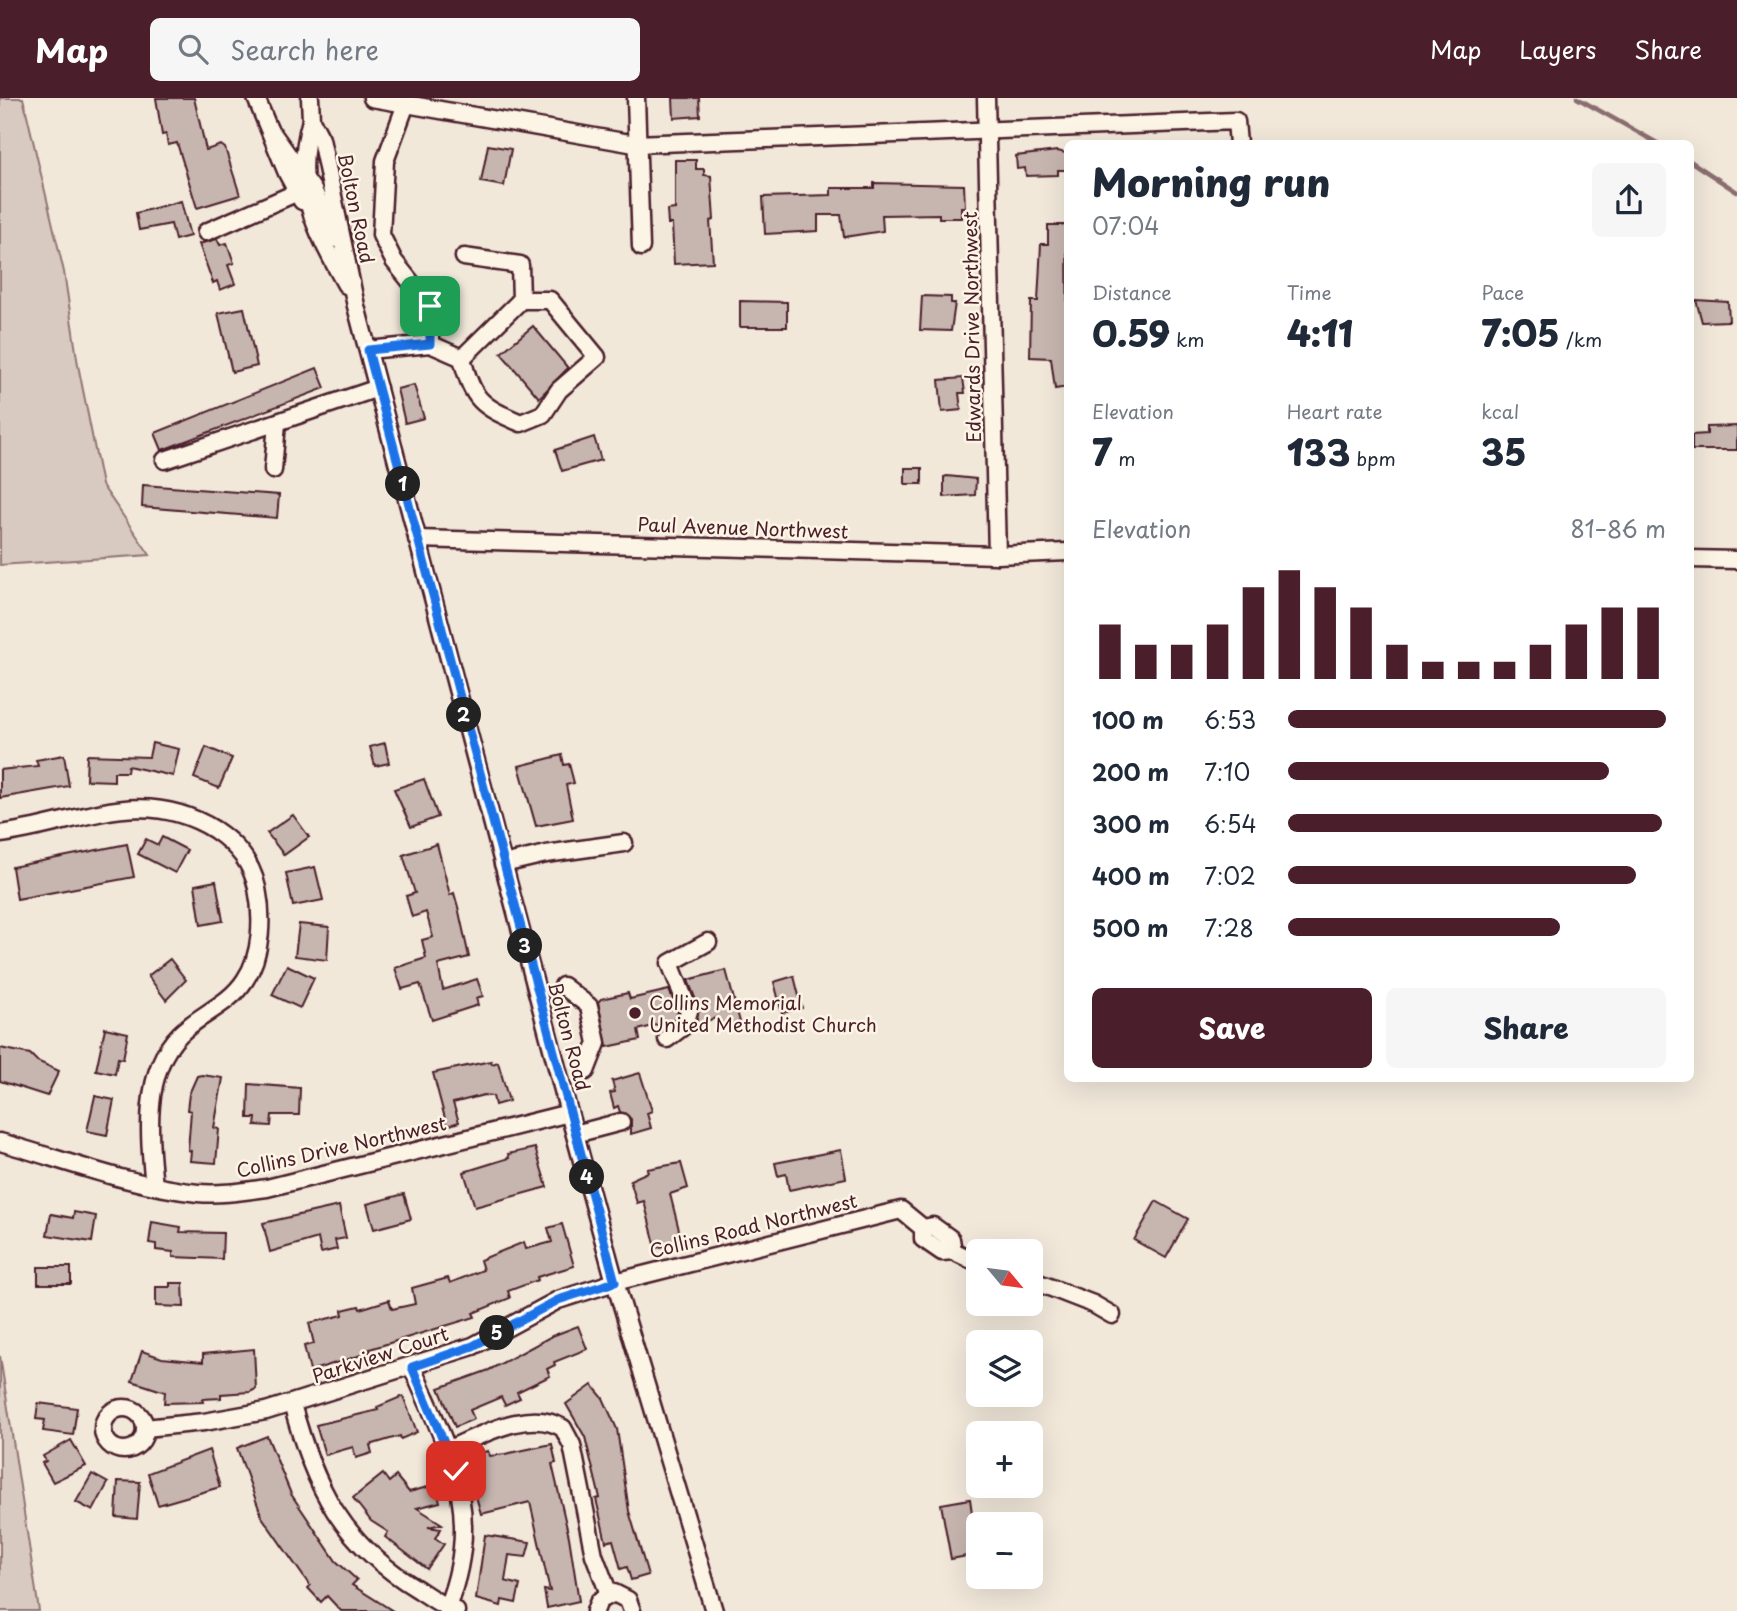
<!DOCTYPE html>
<meta charset="utf-8">
<style>
body{margin:0;font-family:"Playpen Sans",sans-serif;background:#f6f6f7;color:#1f2937;height:100vh;display:flex;flex-direction:column;font-size:26px;white-space:nowrap}
*{box-sizing:border-box;margin:0}
p{font-size:23px;color:#747a83}
.icon{flex:none;width:38px;height:38px;fill:none;stroke:currentColor;stroke-width:2;stroke-linecap:round;stroke-linejoin:round}
.map{position:relative;flex:1;overflow:hidden}
.panel{position:absolute;left:1064px;top:42px;width:630px;height:942px;display:flex;flex-direction:column;background:#fff;border-radius:10px;box-shadow:0 7px 28px #0002}
.panel>*{flex:none}
.needle{width:46px;rotate:119deg}
.buttons{position:absolute;left:966px;top:1141px;display:grid;gap:14px}
.buttons a{display:grid;place-items:center;width:77px;height:77px;border-radius:10px;background:#fff;box-shadow:0 7px 28px #0002;font-size:35px}
.pin{position:absolute;display:grid;place-items:center;width:60px;height:60px;color:#fff;margin:-30px;border-radius:14px;box-shadow:0 4px 10px #0006}
.km{position:absolute;width:35px;height:35px;margin:-18px;border-radius:50%;background:#222;color:#fff;font-size:19px;line-height:35px;text-align:center}
.round{display:grid;place-items:center;flex:none;width:74px;height:74px;border-radius:10px;background:#f6f6f7}
.headline{display:flex;align-items:center;justify-content:space-between;height:119px;padding:0 28px}
h1{font-size:38px;font-weight:800;line-height:52px}
.stats{display:grid;grid-template-columns:repeat(3,1fr);gap:10px;height:119px;padding:7px 28px}
.stats div{display:grid;align-content:center}
.stats b{font-size:35px;font-weight:800}
.stats small{font-size:19px;font-weight:400}
.stats p{font-size:19px}
.chart{height:196px;padding:14px 28px}
.chart p{display:flex;justify-content:space-between}
.chart svg{width:100%;height:126px;margin-top:7px;stroke:#4a1f2b;stroke-width:6}
.cta{display:flex;gap:14px;margin-top:auto;padding:14px 28px}
.cta a{flex:1;height:80px;border-radius:10px;background:#4a1f2b;color:#fff;font-size:28px;font-weight:800;line-height:80px;text-align:center}
.cta a+a{background:#f6f6f7;color:#1f2937}
ul{padding:0 28px;list-style:none;font-size:23px}
li{display:grid;grid-template-columns:112px 84px 1fr;align-items:center;height:52px}
li i{height:18px;border-radius:9px;background:#4a1f2b}
header{display:flex;align-items:center;gap:42px;box-sizing:border-box;height:98px;padding:0 35px;background:#4a1f2b;color:#fff}
header strong{font-size:33px}
nav{display:flex;gap:38px;margin-inline-start:auto;font-size:24px}
.search{width:490px;height:63px;background:#f6f6f7;display:flex;align-items:center;gap:18px;box-sizing:border-box;padding:0 24px;border-radius:10px;color:#747a83;font-size:26px}
.map>svg:first-child{display:block}
.green{fill:#d8cac0;stroke:#917476;stroke-width:2}
.lines{fill:none;stroke-linecap:round;stroke-linejoin:round}
.stream{stroke:#8b6d6f;stroke-width:4.5}
.building{fill:#c7b6af;stroke:#4a1f2b;stroke-width:2}
.minor-casing{stroke:#4a1f2b;stroke-width:21}
.minor{stroke:#fcf5e5;stroke-width:16}
.route-casing{stroke:#fff;stroke-width:14}
.route{stroke:#1a73e8;stroke-width:9}
.poi-dot{fill:#4a1f2b;stroke:#fcf5e5;stroke-width:2.5}
.labels{text-anchor:middle;dominant-baseline:central;stroke-width:5;stroke-linejoin:round;paint-order:stroke}
.street-label{font-size:19px;fill:#4a1f2b;stroke:#fcf5e5}
.poi-label{font-size:19px;fill:#4a1f2b;stroke:#fcf5e5;text-anchor:start}
</style>
<header>
<strong>Map</strong>
<div class="search"><svg class="icon" aria-label="search" viewBox="0 0 24 24"><circle cx="10" cy="10" r="6"/><path d="M15 15l6 6"/></svg>Search here</div>
<nav><a>Map</a><a>Layers</a><a>Share</a></nav>
</header>
<div class="map">
<svg width="1737" height="1513" viewBox="0 0 1737 1513">
<rect width="100%" height="100%" fill="#f1e8da"/>
<filter id="ink" filterUnits="userSpaceOnUse"><feTurbulence type="fractalNoise" baseFrequency=".0143" numOctaves="2"/><feDisplacementMap in="SourceGraphic" scale="14" xChannelSelector="R" yChannelSelector="G"/><feConvolveMatrix kernelMatrix="1 2 1 2 8 2 1 2 1" color-interpolation-filters="sRGB"/></filter>
<g filter="url(#ink)">
<g class="green">
<path d="M0 0H23L64 174 78 267 102 387 150 457 0 467Z"/>
<path d="M0 1258 39 1513H0Z"/>
</g>
<g class="lines">
<g class="stream">
<path d="M1577 0 1659 46"/>
<path d="M1690 63 1737 94"/>
</g>
</g>
<g class="building">
<path d="M156 0H194L206 52 221 47 225 50 240 97 197 110 177 45 168 47 166 36 162 37Z"/>
<path d="M673 0H699L700 18 674 20Z"/>
<path d="M488 47 511 51 504 88 481 84Z"/>
<path d="M1057 53 1066 55 1067 72H1058V77L1026 78 1025 70 1017 71 1016 58Z"/>
<path d="M675 62H696V71H704V77L711 78 714 122 710 123 713 164 674 166 672 126H668L667 112 675 111Z"/>
<path d="M874 85 964 87 965 109H961V120H939V116L882 117 883 133 844 139 841 117H818V133L765 136 763 99 831 97V90H874Z"/>
<path d="M181 103 190 138 175 142 171 126 139 132 136 115Z"/>
<path d="M1048 127H1067L1068 289 1055 291 1051 260 1030 259 1031 203H1038L1041 146H1048Z"/>
<path d="M217 141 220 147 227 145 234 165 228 167 235 186 220 192 217 183 213 185 199 146Z"/>
<path d="M922 198 951 199V205H955L951 233 920 232Z"/>
<path d="M1696 202 1728 204 1729 223 1702 224Z"/>
<path d="M740 203 787 204V229H740Z"/>
<path d="M244 210 257 268 232 274 218 215Z"/>
<path d="M533 228 568 270 539 300 501 255Z"/>
<path d="M317 270 325 290 162 352 155 335Z"/>
<path d="M963 280 965 295H959L961 312 942 314 939 282Z"/>
<path d="M414 287 424 320 405 325 397 291Z"/>
<path d="M1737 328V352H1692V337L1707 336V329Z"/>
<path d="M594 339 601 362 562 373 555 352Z"/>
<rect x="905" y="370" width="17" height="16"/>
<path d="M947 378 976 381 975 397 944 399V379Z"/>
<path d="M143 387 279 397 277 420 142 409Z"/>
<path d="M152 645 179 651 173 678 128 668 127 674H114V683L86 682 87 657 149 659Z"/>
<path d="M385 645 389 665 375 668 370 649Z"/>
<path d="M206 649 232 660 219 690 194 680Z"/>
<path d="M64 657 69 688 0 700V672L38 668 36 662Z"/>
<path d="M562 657 564 667 569 666 574 685 566 687 573 721 536 728 519 668Z"/>
<path d="M424 681 438 719 411 729 394 691Z"/>
<path d="M293 717 309 739 284 757 267 735Z"/>
<path d="M162 739 187 752 175 775 138 756 146 741 158 747Z"/>
<path d="M127 746 134 779 17 801 12 769Z"/>
<path d="M437 746 450 797 454 795 458 809 469 859 438 867 443 892 477 881 483 898 476 900 478 907 432 922 420 886 402 891 395 870 426 860 422 842 433 839 426 814 412 819 406 798 415 795 403 757Z"/>
<path d="M315 769 323 802 293 808 286 775Z"/>
<path d="M216 783 223 823 201 827 195 787Z"/>
<path d="M299 826 329 829 327 862 295 858Z"/>
<path d="M170 861 186 882 166 902 148 878Z"/>
<path d="M287 867 314 880 300 910 272 897Z"/>
<path d="M726 872 740 924 719 930 716 920 696 926 699 910 688 882Z"/>
<path d="M794 878 802 910 782 915 774 884Z"/>
<path d="M669 892 678 913 675 922 638 932 640 942 607 949 598 904 601 901 628 895 630 901Z"/>
<path d="M105 930 128 935 123 961 118 960 115 976 96 972Z"/>
<path d="M0 950 30 956 37 963 59 973 47 998 0 983Z"/>
<path d="M491 963 492 966 498 964 509 1003 495 1007 493 998 484 997 453 1005 459 1024 447 1028 433 975Z"/>
<path d="M640 975 652 1013 647 1015 651 1030 631 1036V1021L620 1014 618 1008 614 1010 610 995 615 994 612 983Z"/>
<path d="M202 977 223 980 214 1030 219 1031 216 1065 190 1063 191 1053 188 1052 191 1013 187 1012 189 996 197 978Z"/>
<path d="M249 986 300 990 299 1017H272L271 1028 255 1027 256 1020H248Z"/>
<path d="M95 998 114 1002 107 1037 87 1033Z"/>
<path d="M535 1050 547 1089 475 1109 464 1074 509 1060 508 1056Z"/>
<path d="M841 1052 846 1080 789 1092 786 1076 778 1078 775 1065Z"/>
<path d="M681 1065 688 1090 670 1096 682 1144 656 1150 644 1103 637 1105 630 1082 648 1074 647 1071Z"/>
<path d="M404 1096 411 1121 374 1131 367 1106Z"/>
<path d="M1156 1103 1188 1121 1166 1160 1134 1142Z"/>
<path d="M339 1108 346 1140 335 1142 337 1151 321 1155 318 1140 270 1154 263 1125Z"/>
<path d="M74 1114 96 1118 92 1144 47 1137 51 1116 73 1120Z"/>
<path d="M152 1124 181 1129 180 1134 223 1135 222 1161 173 1159V1154L156 1152V1146L149 1145Z"/>
<path d="M562 1126 574 1168 537 1179 538 1182 508 1193 510 1200 473 1215 475 1219 370 1251 371 1254 310 1273 304 1248 314 1246 309 1225 343 1217 342 1212 359 1208 360 1211 389 1202 392 1211 415 1206 412 1190 448 1180 450 1185 483 1172 480 1162 524 1144 526 1151 552 1144 548 1130Z"/>
<rect x="38" y="1169" width="33" height="17"/>
<path d="M170 1185H183L184 1209 156 1208V1189H170Z"/>
<path d="M578 1228 587 1251 554 1264 555 1267 547 1271 550 1278 517 1294 520 1300 505 1307 501 1299 470 1312 474 1321 455 1329 439 1290 489 1272 552 1238Z"/>
<path d="M254 1251 256 1291 250 1294 221 1296V1300L202 1301 203 1304 164 1305 165 1294 132 1283 142 1253 162 1260 203 1264V1256Z"/>
<path d="M592 1287 603 1300 617 1331 629 1413 648 1477 631 1482 627 1469 621 1471 613 1442 606 1444 596 1401 600 1400 585 1339 566 1306Z"/>
<path d="M403 1298 417 1334 401 1341 400 1338 370 1347 372 1355 356 1360 353 1349 325 1357 316 1327 378 1312 377 1309Z"/>
<path d="M38 1305 77 1310 73 1337 43 1333 45 1322 36 1321Z"/>
<path d="M267 1338 291 1396 336 1463 357 1482 352 1487 393 1513H341L327 1498 321 1504 308 1490 310 1488 262 1419 237 1350Z"/>
<path d="M71 1342 86 1368 53 1384 42 1365 46 1363 43 1358Z"/>
<path d="M552 1346 556 1365 552 1366 569 1439 579 1503 547 1510 544 1492 550 1493 530 1404 481 1416 465 1359 488 1353 490 1358 505 1356Z"/>
<path d="M209 1352 220 1389 158 1407 148 1375Z"/>
<path d="M92 1376 108 1385 93 1413 76 1404Z"/>
<path d="M383 1376 389 1384 396 1378 409 1394 435 1387 440 1404 417 1410 442 1426 428 1429 441 1431 435 1440 444 1446 427 1471 385 1439 388 1434 371 1423 353 1400Z"/>
<path d="M118 1383 140 1384 137 1421 116 1419Z"/>
<path d="M970 1401 978 1456 951 1461 941 1406Z"/>
<path d="M485 1437 530 1444 526 1459 509 1457 505 1483 520 1487 516 1505 502 1502 501 1508 476 1501Z"/>
</g>
<g class="lines">
<g class="minor-casing">
<g id="minor">
<path d="M256 0 287 75 302 103"/>
<path d="M310 0 311 22 321 41 356 208 569 1015 615 1184 714 1513"/>
<path d="M372 0 635 46 1236 23 1238 46"/>
<path d="M636 0 641 149"/>
<path d="M986 0 997 457"/>
<path d="M311 22C292 89 314 129 346 187"/>
<path d="M273 36 313 92 337 141"/>
<path d="M206 134 298 94"/>
<path d="M464 159 520 167 521 202"/>
<path d="M430 246 462 260C473 303 481 308 521 325L543 316 559 292 597 259 550 202H521L462 260"/>
<path d="M368 252 430 246V208L394 163 381 137 385 63 406 6"/>
<path d="M165 362 378 290"/>
<path d="M273 372 277 325"/>
<path d="M417 441 997 457 1068 454"/>
<path d="M1690 461 1737 462"/>
<path d="M0 736C79 726 141 686 215 732 236 746 252 765 257 790 263 819 262 857 245 882 229 907 200 916 180 936 142 974 149 1039 154 1088"/>
<path d="M503 766 546 756 624 745"/>
<path d="M563 888 589 908 597 945 586 973"/>
<path d="M667 941 684 928 689 913 670 865 708 844"/>
<path d="M575 1036 621 1024"/>
<path d="M0 1044C64 1062 131 1088 198 1095 221 1097 244 1093 267 1090L569 1015"/>
<path d="M953 1153 978 1165"/>
<path d="M1031 1182 1093 1206 1112 1217"/>
<path d="M412 1269C449 1354 485 1415 447 1509"/>
<path d="M292 1306C315 1390 341 1445 419 1492 430 1499 443 1509 456 1513"/>
<circle cx="124" cy="1331" r="21"/>
<path d="M145 1330 204 1324 266 1313 473 1248 558 1202 615 1184 901 1112 923 1130V1141L942 1154 953 1153 951 1141 933 1128 923 1130"/>
<path d="M447 1352C480 1338 529 1309 563 1330L572 1347 594 1457 609 1496"/>
<path d="M595 1513 599 1503 614 1495 628 1502 632 1513"/>
</g>
</g>
<use href="#minor" class="minor"/>
</g>
</g>
<g class="lines" filter="url(#ink)">
<g class="route-casing">
<path id="route" d="M430 208V246L368 252 615 1184 558 1202 473 1248 412 1269 456 1373"/>
</g>
<use href="#route" class="route"/>
</g>
<circle class="poi-dot" cx="635" cy="915" r="7"/>
<g class="labels">
<g class="street-label">
<text transform="translate(357 110) rotate(78)">Bolton Road</text>
<text transform="translate(971 229) rotate(-91)">Edwards Drive Northwest</text>
<text transform="translate(743 429) rotate(2)">Paul Avenue Northwest</text>
<text transform="translate(570 938) rotate(75)">Bolton Road</text>
<text transform="translate(341 1048) rotate(-13)">Collins Drive Northwest</text>
<text transform="translate(753 1127) rotate(-14)">Collins Road Northwest</text>
<text transform="translate(380 1256) rotate(-18)">Parkview Court</text>
</g>
<g class="poi-label">
<text x="649" y="904">Collins Memorial<tspan x="649" dy="22">United Methodist Church</tspan></text>
</g>
</g>
</svg>
<div class="buttons">
<a><svg class="needle" viewBox="-14 -14 28 28"><path d="M0-13l5 13h-10z" fill="#e53935"/><path d="M0 13l5-13h-10z" fill="#747a83"/></svg></a>
<a><svg class="icon" aria-label="layers" viewBox="0 0 24 24"><path d="M12 4l9 5-9 5-9-5zM3 14l9 5 9-5"/></svg></a>
<a>+</a>
<a>−</a>
</div>
<div class="pin" style="left:430px;top:208px;background:#1e9e55"><svg class="icon" aria-label="arrive" viewBox="0 0 24 24"><path d="M6 21V4h12l-3 4 3 4H6"/></svg></div>
<div class="pin" style="left:456px;top:1373px;background:#d93025"><svg class="icon" aria-label="check" viewBox="0 0 24 24"><path d="M5 12l5 5 9-10"/></svg></div>
<b class="km" style="left:403px;top:386px">1</b>
<b class="km" style="left:464px;top:617px">2</b>
<b class="km" style="left:525px;top:848px">3</b>
<b class="km" style="left:587px;top:1079px">4</b>
<b class="km" style="left:497px;top:1235px">5</b>
<section class="panel">
<div class="headline"><div><h1>Morning run</h1><p>07:04</p></div><a class="round"><svg class="icon" aria-label="share" viewBox="0 0 24 24"><path d="M12 15V3M7 8l5-5 5 5M5 13v7h14v-7"/></svg></a></div>
<div class="stats">
<div><p>Distance</p><b>0.59<small> km</small></b></div>
<div><p>Time</p><b>4:11</b></div>
<div><p>Pace</p><b>7:05<small> /km</small></b></div>
</div>
<div class="stats">
<div><p>Elevation</p><b>7<small> m</small></b></div>
<div><p>Heart rate</p><b>133<small> bpm</small></b></div>
<div><p>kcal</p><b>35</b></div>
</div>
<div class="chart"><p><span>Elevation</span>81–86 m</p>
<svg viewBox="0 0 160 44" preserveAspectRatio="none"><path d="M5 44V25M15 44V32M25 44V32M35 44V25M45 44V12M55 44V6M65 44V12M75 44V19M85 44V32M95 44V38M105 44V38M115 44V38M125 44V32M135 44V25M145 44V19M155 44V19"/></svg>
</div>
<ul>
<li><b>100 m</b>6:53<i style="width:100%"></i></li>
<li><b>200 m</b>7:10<i style="width:85%"></i></li>
<li><b>300 m</b>6:54<i style="width:99%"></i></li>
<li><b>400 m</b>7:02<i style="width:92%"></i></li>
<li><b>500 m</b>7:28<i style="width:72%"></i></li>
</ul>
<div class="cta"><a>Save</a><a>Share</a></div>
</section>
</div>
